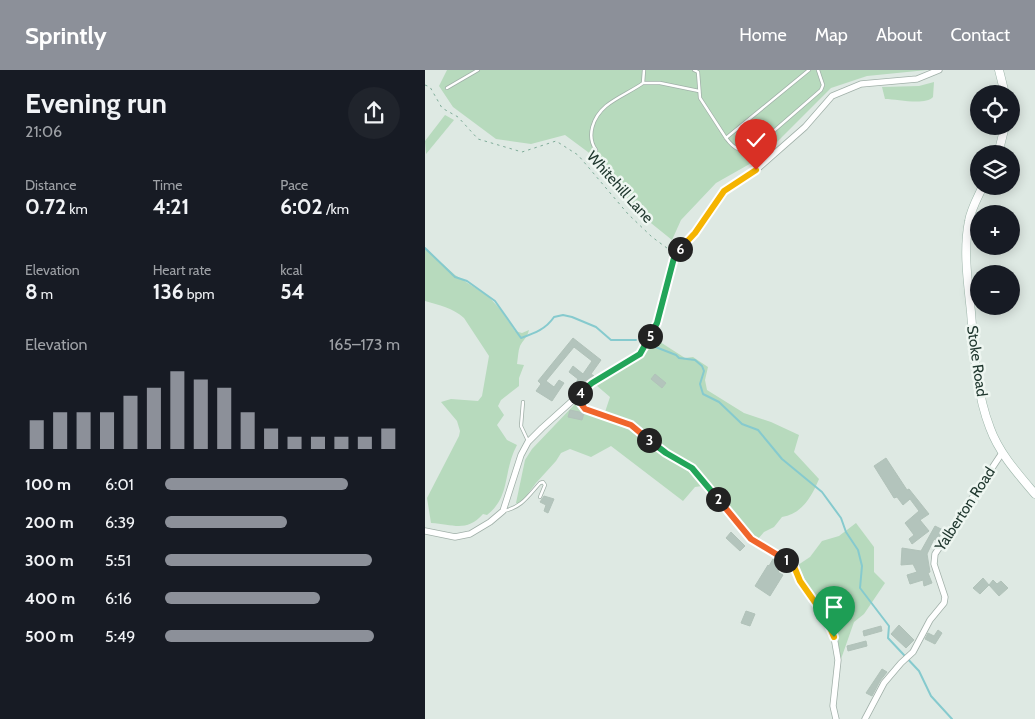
<!DOCTYPE html>
<meta charset="utf-8">
<style>
body{margin:0;font-family:Cabin,sans-serif;background:#20242c;color:#f1f3f6;height:100vh;display:flex;flex-direction:column;font-size:19px;white-space:nowrap}
*{box-sizing:border-box;margin:0}
p{font-size:16px;color:#9ea1a6}
.icon{flex:none;width:28px;height:28px;fill:none;stroke:currentColor;stroke-width:2;stroke-linecap:round;stroke-linejoin:round}
.map{position:relative;flex:1;overflow:hidden}
.details{display:flex;flex-direction:column;background:#171b24;width:425px}
.details>*{flex:none}
.fabs{position:absolute;left:545px;top:15px;display:grid;gap:10px}
.fabs a{display:grid;place-items:center;width:50px;height:50px;border-radius:50%;background:#171b24;box-shadow:0 2px 12px #0003;font-size:25px}
.pin{position:absolute;display:grid;place-items:center;width:42px;height:42px;color:#fff;margin:-51px -21px;border-radius:50% 50% 50% 0;rotate:-45deg;box-shadow:0 0 5px #0007}
.pin .icon{rotate:45deg}
.km{position:absolute;width:25px;height:25px;margin:-12px;border-radius:50%;background:#222;color:#fff;font-size:14px;line-height:25px;text-align:center}
.round{display:grid;place-items:center;flex:none;width:52px;height:52px;border-radius:26px;background:#20242c}
.summary{display:flex;align-items:center;justify-content:space-between;height:85px;padding:0 25px}
h1{font-size:28px;font-weight:700;line-height:38px}
.stats{display:grid;grid-template-columns:repeat(3,1fr);gap:8px;height:85px;padding:5px 25px}
.stats div{display:grid;align-content:center}
.stats b{font-size:21px;font-weight:700}
.stats small{font-size:14px;font-weight:400}
.stats p{font-size:14px}
.chart{height:140px;padding:10px 25px}
.chart p{display:flex;justify-content:space-between}
.chart svg{width:100%;height:90px;margin-top:5px;stroke:#8c9099;stroke-width:6}
ul{padding:0 25px;list-style:none;font-size:16px}
li{display:grid;grid-template-columns:80px 60px 1fr;align-items:center;height:38px}
li i{height:12px;border-radius:6px;background:#8c9099}
header{display:flex;align-items:center;gap:30px;box-sizing:border-box;height:70px;padding:0 25px;background:#8c9099;color:#fff}
header strong{font-size:24px}
nav{display:flex;gap:28px;margin-inline-start:auto;font-size:18px}
main{display:flex;flex:1;min-height:0}
.map>svg:first-child{display:block}
.green{fill:#b7dabd}
.lines{fill:none;stroke-linecap:round;stroke-linejoin:round}
.stream{stroke:#86cace;stroke-width:2}
.building{fill:#b3c4bc;stroke:#b1c2b9}
.lane-casing{stroke:#a1b0a9;stroke-width:4}
.street-casing{stroke:#a1b0a9;stroke-width:7}
.secondary-casing{stroke:#9db5aa;stroke-width:9}
.path{stroke:#7fac99;stroke-width:1;stroke-dasharray:2.5 4;stroke-linecap:butt}
.lane{stroke:#fff;stroke-width:2.5}
.street{stroke:#fff;stroke-width:5.5}
.secondary{stroke:#fff;stroke-width:8}
.split-1-casing{stroke:#fff;stroke-width:10}
.split-2-casing{stroke:#fff;stroke-width:10}
.split-3-casing{stroke:#fff;stroke-width:10}
.split-4-casing{stroke:#fff;stroke-width:10}
.split-5-casing{stroke:#fff;stroke-width:10}
.split-6-casing{stroke:#fff;stroke-width:10}
.split-7-casing{stroke:#fff;stroke-width:10}
.split-1{stroke:#f5b400;stroke-width:6}
.split-2{stroke:#f0652b;stroke-width:6}
.split-3{stroke:#22a559;stroke-width:6}
.split-4{stroke:#f0652b;stroke-width:6}
.split-5{stroke:#22a559;stroke-width:6}
.split-6{stroke:#22a559;stroke-width:6}
.split-7{stroke:#f5b400;stroke-width:6}
.labels{text-anchor:middle;dominant-baseline:central;stroke-width:5;stroke-linejoin:round;paint-order:stroke}
.street-label{font-size:15px;fill:#20382f;stroke:#eef6f1}
</style>
<header>
<strong>Sprintly</strong>
<nav><a>Home</a><a>Map</a><a>About</a><a>Contact</a></nav>
</header>
<main>
<section class="details">
<div class="summary"><div><h1>Evening run</h1><p>21:06</p></div><a class="round"><svg class="icon" aria-label="share" viewBox="0 0 24 24"><path d="M12 15V3M7 8l5-5 5 5M5 13v7h14v-7"/></svg></a></div>
<div class="stats">
<div><p>Distance</p><b>0.72<small> km</small></b></div>
<div><p>Time</p><b>4:21</b></div>
<div><p>Pace</p><b>6:02<small> /km</small></b></div>
</div>
<div class="stats">
<div><p>Elevation</p><b>8<small> m</small></b></div>
<div><p>Heart rate</p><b>136<small> bpm</small></b></div>
<div><p>kcal</p><b>54</b></div>
</div>
<div class="chart"><p><span>Elevation</span>165–173 m</p>
<svg viewBox="0 0 160 44" preserveAspectRatio="none"><path d="M5 44V30M15 44V26M25 44V26M35 44V26M45 44V18M55 44V14M65 44V6M75 44V10M85 44V14M95 44V26M105 44V34M115 44V38M125 44V38M135 44V38M145 44V38M155 44V34"/></svg>
</div>
<ul>
<li><b>100 m</b>6:01<i style="width:78%"></i></li>
<li><b>200 m</b>6:39<i style="width:52%"></i></li>
<li><b>300 m</b>5:51<i style="width:88%"></i></li>
<li><b>400 m</b>6:16<i style="width:66%"></i></li>
<li><b>500 m</b>5:49<i style="width:89%"></i></li>
</ul>
</section>
<div class="map">
<svg width="610" height="649" viewBox="0 0 610 649">
<rect width="100%" height="100%" fill="#dee9e3"/>
<g class="green">
<path d="M22 0H502L442 6 406 18 337 87 291 113 256 150 247 170 211 141 171 88 140 65 106 74 71 69 28 37 14 16Z"/>
<path d="M509 12 508 27C500 36 472 29 460 29L457 17 494 16Z"/>
<path d="M20 45 29 50 1 84 0 71Z"/>
<path d="M0 178 30 205 63 226 75 239 90 261 97 263 104 260C102 268 98 270 95 276 93 281 93 288 92 294L99 295 94 308V316L76 330 73 336 79 345 72 355 82 370 92 375C78 400 86 427 62 445L58 444C41 463 28 454 6 453L2 428 34 366 35 361 32 351 16 332 26 329 53 331 57 326 64 286 39 248C28 238 14 235 0 231Z"/>
<path d="M232 270 260 288 268 287 283 297 280 310 282 320 319 343 346 352 374 365 369 382 394 409C387 426 377 444 357 447L349 457 339 462 333 469 326 464 270 396 242 379 208 352 180 342 185 327 171 315 216 288Z"/>
<path d="M150 334 163 344 203 359 239 387 264 401 277 416 270 417 258 431 186 376 166 387 145 379 136 383 131 391 111 413 99 429 93 434 91 433 100 390 107 379Z"/>
<path d="M431 453 449 477V502L460 513 439 544 429 552 416 589 412 567 404 545 384 518 373 495 385 487 397 471 414 466Z"/>
</g>
<g class="lines">
<g class="stream">
<path d="M0 178 30 207 42 211 70 231 96 268C110 263 121 259 129 247L138 245 147 247 171 257 186 270H211"/>
<path d="M228 276 251 285 254 288 270 290 277 296 279 301 275 314 278 324 294 332 317 354 333 360 357 389 397 422 416 448 421 462 433 480 437 496 435 518 464 556 463 568 494 601 506 626 527 649"/>
</g>
</g>
<g class="building">
<path d="M148 268 176 290 166 304 169 306 160 313 159 312 148 323 151 313 153 309 144 302 148 296 158 304 167 291 149 277 121 311 129 317 134 310 139 313 127 331 111 321 116 314 113 311Z"/>
<path d="M230 304 241 313 237 318 226 309Z"/>
<path d="M145 340 159 343 157 350 143 347Z"/>
<path d="M461 388 482 420 484 419 504 444 495 450 504 461 487 474 484 469 489 465 480 453 494 441 485 429 478 435 472 427 469 428 449 396Z"/>
<path d="M119 426 129 429 123 443 119 441 121 435 115 432Z"/>
<path d="M510 456 518 460 512 471 509 469 502 484 505 502 503 503 507 513 499 516 498 510 485 514 482 505 492 502 488 494 476 495 477 478 496 481Z"/>
<path d="M306 462 320 476 315 481 301 468Z"/>
<path d="M348 489 358 495 353 502 358 505 345 526 330 516 343 495 344 496Z"/>
<path d="M558 508 564 515 555 524 548 518Z"/>
<path d="M568 510 572 514 576 511 583 518 574 526 564 515Z"/>
<path d="M321 541 330 544 325 556 316 553Z"/>
<path d="M474 555 489 570 481 578 466 564Z"/>
<path d="M456 556 457 561 439 566 438 561Z"/>
<path d="M513 560 517 563 510 574 500 569 503 563 509 566Z"/>
<path d="M441 571 442 576 423 581 422 576Z"/>
<path d="M457 599 462 602 455 611 447 626 441 623Z"/>
</g>
<g class="lines">
<g class="lane-casing">
<g id="lane">
<path d="M269 0 273 2 275 28 301 68 384 0"/>
<path d="M219 13H235L274 21"/>
<path d="M22 18 53 0"/>
<path d="M301 68C309 79 316 83 329 78L396 20 398 15 393 0"/>
<path d="M171 80C161 66 168 47 181 36 192 27 207 21 218 13L219 0"/>
<path d="M98 332 96 356 103 371"/>
<path d="M79 441C97 437 103 426 115 413L118 412 120 415 115 427"/>
</g>
</g>
<g class="street-casing">
<g id="street">
<path d="M151 327 160 339 206 355 241 383 267 398 326 469 368 494 375 511 401 547 409 567 413 590 408 636 411 649"/>
<path d="M0 461 30 467 45 464 65 452 78 441 96 385 103 372 117 358 167 313 215 285 232 253 250 185 270 163 299 121 331 100 380 57 407 26 436 14 492 9 514 0"/>
<path d="M440 649 459 613 476 593 488 582 505 550 519 533 520 527 509 494 510 484 577 383"/>
</g>
</g>
<g class="secondary-casing">
<g id="secondary">
<path d="M574 0 580 24"/>
<path d="M573 84 580 56"/>
<path d="M558 116C553 127 546 139 544 151 538 181 543 213 546 242 549 281 551 322 565 358 574 383 593 404 610 424"/>
</g>
</g>
<path class="path" d="M0 15 5 17 17 38 33 47 53 69 97 82 131 71 153 85 203 144 227 167 246 181"/>
<use href="#lane" class="lane"/>
<use href="#street" class="street"/>
<use href="#secondary" class="secondary"/>
</g>
<g class="lines">
<g class="split-1-casing">
<path id="split-1" d="M361 490 368 494 375 511 401 548 409 567"/>
</g>
<g class="split-2-casing">
<path id="split-2" d="M293 429 326 469 361 490"/>
</g>
<g class="split-3-casing">
<path id="split-3" d="M224 370 241 383 267 398 293 429"/>
</g>
<g class="split-4-casing">
<path id="split-4" d="M155 323 151 327 160 339 206 355 224 370"/>
</g>
<g class="split-5-casing">
<path id="split-5" d="M155 323 167 313 215 284 225 266"/>
</g>
<g class="split-6-casing">
<path id="split-6" d="M225 266 232 253 250 184 255 179"/>
</g>
<g class="split-7-casing">
<path id="split-7" d="M255 179 270 163 299 121 331 100"/>
</g>
<use href="#split-1" class="split-1"/>
<use href="#split-2" class="split-2"/>
<use href="#split-3" class="split-3"/>
<use href="#split-4" class="split-4"/>
<use href="#split-5" class="split-5"/>
<use href="#split-6" class="split-6"/>
<use href="#split-7" class="split-7"/>
</g>
<g class="labels">
<g class="street-label">
<text transform="translate(195 117) rotate(48)">Whitehill Lane</text>
<text transform="translate(552 291) rotate(82)">Stoke Road</text>
<text transform="translate(540 439) rotate(-57)">Yalberton Road</text>
</g>
</g>
</svg>
<div class="fabs">
<a><svg class="icon" aria-label="locate" viewBox="0 0 24 24"><circle cx="12" cy="12" r="6"/><path d="M12 2v4M12 18v4M2 12h4M18 12h4"/></svg></a>
<a><svg class="icon" aria-label="layers" viewBox="0 0 24 24"><path d="M12 4l9 5-9 5-9-5zM3 14l9 5 9-5"/></svg></a>
<a>+</a>
<a>−</a>
</div>
<div class="pin" style="left:409px;top:567px;background:#1e9e55"><svg class="icon" aria-label="arrive" viewBox="0 0 24 24"><path d="M6 21V4h12l-3 4 3 4H6"/></svg></div>
<div class="pin" style="left:331px;top:100px;background:#d93025"><svg class="icon" aria-label="check" viewBox="0 0 24 24"><path d="M5 12l5 5 9-10"/></svg></div>
<b class="km" style="left:361px;top:490px">1</b>
<b class="km" style="left:293px;top:429px">2</b>
<b class="km" style="left:224px;top:370px">3</b>
<b class="km" style="left:155px;top:323px">4</b>
<b class="km" style="left:225px;top:266px">5</b>
<b class="km" style="left:255px;top:179px">6</b>
</div>
</main>
